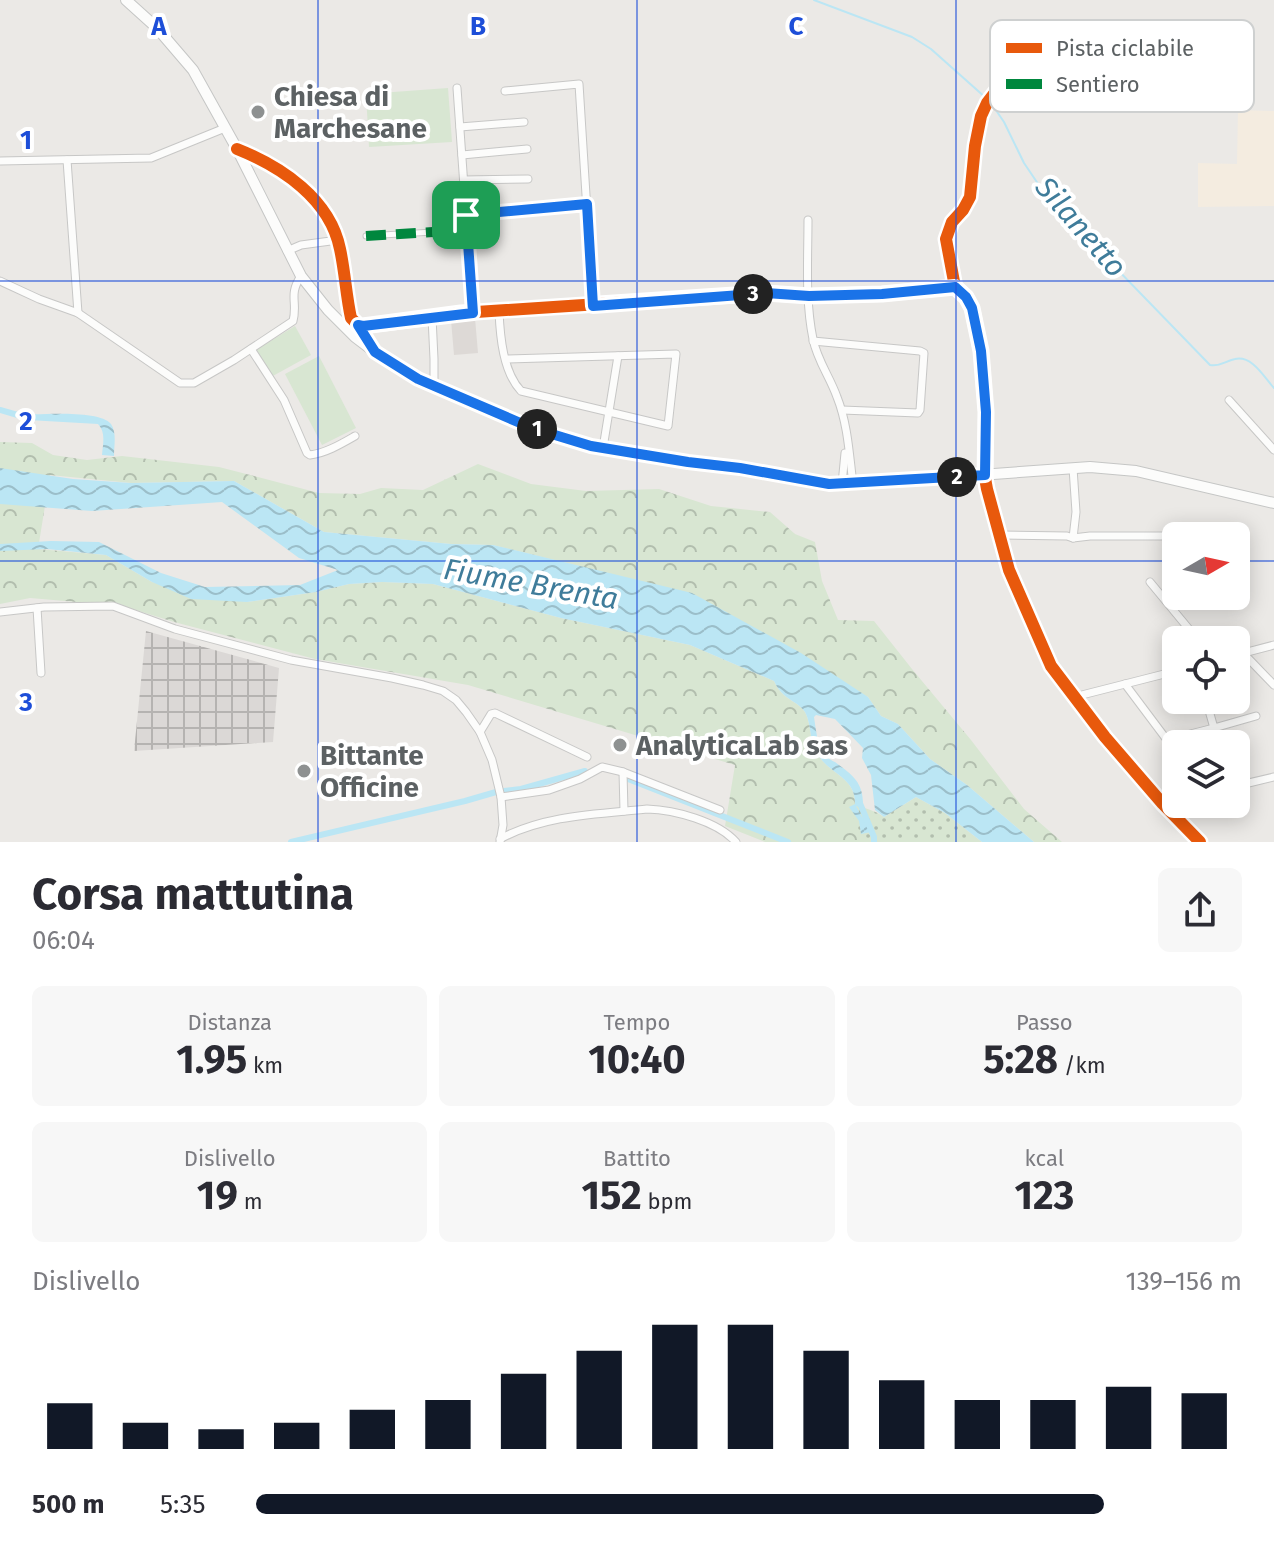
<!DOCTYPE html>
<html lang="it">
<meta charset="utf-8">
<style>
body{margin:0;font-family:"Fira Sans",sans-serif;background:#f7f7f7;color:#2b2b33;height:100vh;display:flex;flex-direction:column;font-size:30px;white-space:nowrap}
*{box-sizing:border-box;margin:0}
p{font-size:26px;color:#7c7c81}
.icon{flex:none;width:44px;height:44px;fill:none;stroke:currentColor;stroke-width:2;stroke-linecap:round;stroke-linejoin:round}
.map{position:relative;height:842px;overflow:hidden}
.details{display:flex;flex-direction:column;background:#fff;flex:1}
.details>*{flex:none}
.needle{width:52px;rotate:81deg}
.tools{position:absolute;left:1162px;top:522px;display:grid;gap:16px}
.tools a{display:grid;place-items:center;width:88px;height:88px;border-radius:12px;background:#fff;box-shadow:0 4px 20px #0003;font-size:40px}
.pin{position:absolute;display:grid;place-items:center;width:68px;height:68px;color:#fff;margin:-34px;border-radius:16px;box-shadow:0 4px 12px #0006}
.km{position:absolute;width:40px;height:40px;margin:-20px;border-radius:50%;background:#222;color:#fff;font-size:22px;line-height:40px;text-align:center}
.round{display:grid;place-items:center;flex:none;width:84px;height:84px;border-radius:12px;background:#f7f7f7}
.summary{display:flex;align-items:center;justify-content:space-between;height:136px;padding:0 32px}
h1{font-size:44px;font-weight:700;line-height:60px}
.figures{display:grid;grid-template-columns:repeat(3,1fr);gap:12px;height:136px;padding:8px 32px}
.figures div{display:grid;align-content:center;border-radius:12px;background:#f7f7f7;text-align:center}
.figures b{font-size:40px;font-weight:700}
.figures small{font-size:22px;font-weight:400}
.figures p{font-size:22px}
.chart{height:224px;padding:16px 32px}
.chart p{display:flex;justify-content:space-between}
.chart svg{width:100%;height:144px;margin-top:8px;stroke:#111827;stroke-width:6}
ul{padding:0 32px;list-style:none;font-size:26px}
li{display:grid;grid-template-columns:128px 96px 1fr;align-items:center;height:60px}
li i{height:20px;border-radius:10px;background:#111827}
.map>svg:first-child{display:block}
.commercial{fill:#f4ece0}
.industrial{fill:url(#industrial-grid)}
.education{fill:#ddd9d6}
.grass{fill:url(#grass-dots)}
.forest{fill:url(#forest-crowns)}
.pitch{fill:#d8e6d2}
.water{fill:url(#water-waves)}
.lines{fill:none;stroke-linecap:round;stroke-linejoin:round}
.stream{stroke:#bbe6f4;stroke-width:2}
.canal{stroke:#bbe6f4;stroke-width:6}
.pedestrian-casing{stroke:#c7c7c6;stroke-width:7}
.minor-casing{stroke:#c7c7c6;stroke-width:9}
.secondary-casing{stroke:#c5c6c5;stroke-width:12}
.pedestrian{stroke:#fcfcfb;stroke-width:5}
.minor{stroke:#fcfcfb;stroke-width:7}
.secondary{stroke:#fcfcfb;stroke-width:10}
.quiet{stroke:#00873e;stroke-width:10;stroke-dasharray:20 10;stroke-linecap:butt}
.cycleway-casing{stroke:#fff;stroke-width:17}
.cycleway{stroke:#e8590c;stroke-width:12}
.route-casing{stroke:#fff;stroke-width:16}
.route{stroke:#1a73e8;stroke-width:10}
.grid{fill:none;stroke:#1d4ed8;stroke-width:2;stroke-opacity:0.55}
.poi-dot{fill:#8e9191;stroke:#fff;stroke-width:3}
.labels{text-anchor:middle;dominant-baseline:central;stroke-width:8;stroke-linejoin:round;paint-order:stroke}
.poi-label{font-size:28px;font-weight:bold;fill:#5c6163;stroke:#fff;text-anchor:start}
.water-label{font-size:30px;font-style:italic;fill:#3f7c9a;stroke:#fff}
.key{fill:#fff;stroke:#ced0d0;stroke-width:2}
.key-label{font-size:22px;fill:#5c6163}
.grid-label{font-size:26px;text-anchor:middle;font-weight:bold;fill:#1d4ed8;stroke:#fff;stroke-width:8;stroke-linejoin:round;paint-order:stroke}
</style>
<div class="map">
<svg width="1274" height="842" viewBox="0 0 1274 842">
<defs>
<pattern id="industrial-grid" width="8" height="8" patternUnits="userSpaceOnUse" patternTransform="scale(2)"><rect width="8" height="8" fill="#dbd8d6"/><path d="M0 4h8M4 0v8" fill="none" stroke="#b5b3b1"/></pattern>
<pattern id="grass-dots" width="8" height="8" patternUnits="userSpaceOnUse" patternTransform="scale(2)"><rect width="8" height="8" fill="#d8e6d2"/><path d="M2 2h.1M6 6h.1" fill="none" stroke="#b2beae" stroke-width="1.8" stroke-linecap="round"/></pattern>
<pattern id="forest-crowns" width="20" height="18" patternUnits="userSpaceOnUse" patternTransform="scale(2)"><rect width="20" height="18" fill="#d8e6d2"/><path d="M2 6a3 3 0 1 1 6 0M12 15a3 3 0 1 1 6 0" fill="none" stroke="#b2beae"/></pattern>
<pattern id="water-waves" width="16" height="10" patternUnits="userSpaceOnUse" patternTransform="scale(2)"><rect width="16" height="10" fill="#bbe6f4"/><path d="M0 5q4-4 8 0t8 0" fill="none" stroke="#9bbec9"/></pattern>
</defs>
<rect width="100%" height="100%" fill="#ebe9e6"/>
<path class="commercial" d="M1238 110 1274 111V206L1198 207V163L1237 164Z"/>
<path class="industrial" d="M146 631 279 668 273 742 134 751Z"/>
<path class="education" d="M475 318 478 353 454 355 451 320Z"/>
<path class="grass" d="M916 797 945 813 982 842H854L849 807 855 804C865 809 875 810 884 817Z"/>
<path class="forest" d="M0 442 32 443 53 455 87 460 122 456 219 467 319 493 360 494 381 488 423 490 478 464 531 484 586 491 659 489 711 506 770 512 795 534 815 542 822 581 838 620 874 621 912 669 971 740 1024 809 1062 842H1034L967 785 930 759 898 724 881 716 868 697 583 567 493 545 451 544 324 532 234 481 131 483 50 475 38 549 106 555 152 582 247 602 316 592 349 584 382 582 433 584 561 618 690 645 774 681C776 685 778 689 781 692 788 700 799 703 805 712 812 725 809 743 818 755 830 774 856 778 855 804L850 808 856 825 859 842H765L725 826 735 765 468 685 315 659 174 622 123 606 30 598 0 604Z"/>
<g class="pitch">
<path d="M448 88 452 142 369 147 366 94Z"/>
<path d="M295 326 311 355 271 377 256 350Z"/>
<path d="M319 356 356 428 322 445 285 374Z"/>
</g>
<g class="water">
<path d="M16 415C35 415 99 409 111 424 117 433 114 446 114 456L102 455C103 444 106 432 98 424L28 420Z"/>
<path d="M0 468 73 479 131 483 234 481 324 532 451 544 493 545 692 593 801 653 868 697 881 716 898 724 930 759 967 785 1034 842H982L945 813 916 797 884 817 875 810 871 775 862 758 863 748 835 719 816 715 814 717C816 729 817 745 824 754 826 757 832 761 835 762 854 776 864 783 863 808L856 806 862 817 869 821 871 832 861 834 859 821 849 807 855 804C856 778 830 774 818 755 809 743 812 725 805 712 799 703 788 700 781 692 778 689 776 685 774 681L690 645 561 618 433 584 382 582 349 584 316 592 247 602 191 599 152 582 106 555 47 549 0 551V544L51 541 99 542 161 573 205 587 300 585 338 570 299 558 222 502 92 511 0 504Z"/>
</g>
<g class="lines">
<g class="stream">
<path d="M814 0 912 37 931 49 986 98"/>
<path d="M991 103 1004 122 1024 163 1047 197 1210 365C1220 367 1225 361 1235 359 1252 355 1264 377 1274 388"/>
</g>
<g class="canal">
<path d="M0 410 21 416"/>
<path d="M628 779 788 842"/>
<path d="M859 801 874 837V842"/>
<path d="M291 842 465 801 496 792 521 789 585 771"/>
</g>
<g class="pedestrian-casing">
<path id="pedestrian" d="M366 236 433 232"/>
</g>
<g class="minor-casing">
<g id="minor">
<path d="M457 88 473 313"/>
<path d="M1022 88 997 90 987 103 981 116 975 146 970 197 963 210 952 222 946 239 955 287 966 297 972 308 981 351 986 412 985 478 987 489 1009 570 1051 666 1105 737 1162 803 1200 842"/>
<path d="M505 91 579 84 593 306"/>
<path d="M460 127 524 122"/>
<path d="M237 149C282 167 330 199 340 249 345 272 346 295 351 318L358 325 363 326 461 313 766 293 809 296 882 294 955 287"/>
<path d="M462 155 527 149"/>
<path d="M67 160 78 313"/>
<path d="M0 161 151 158 225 128"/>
<path d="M464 180 528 179"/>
<path d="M466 215 587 204"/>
<path d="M808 220C808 259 805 300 813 339 817 360 830 377 837 397 847 422 849 450 852 476L846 484"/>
<path d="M433 232 467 230"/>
<path d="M287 251 301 245 338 240"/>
<path d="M0 281 39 299 78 313 180 383H194L234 360 293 321C298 302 288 295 301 276"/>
<path d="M499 311C500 336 503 372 521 391L668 426 676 354 506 359"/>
<path d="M432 317 434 359V386"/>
<path d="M358 325 372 347"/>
<path d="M813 341 920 351 924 353 920 410 918 413 842 410"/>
<path d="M251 349 284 400 307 453 310 455C326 453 341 444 355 436"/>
<path d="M1229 400 1274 450"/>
<path d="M603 448 618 356"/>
<path d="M1073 468 1076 512 1073 538"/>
<path d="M842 484 845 453"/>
<path d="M1000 535 1067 536 1073 538 1090 536H1164"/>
<path d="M1150 582 1198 640"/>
<path d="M37 608 41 673"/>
<path d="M0 612 44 607 113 606 175 629 291 660 392 678 423 685 443 691 456 700 466 712 480 732 492 760 501 797 503 825 500 842"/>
<path d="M1243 653 1274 685"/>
<path d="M1236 655 1274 645"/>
<path d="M1125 684 1167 740 1214 728"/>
<path d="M1074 697 1176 671"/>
<path d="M1206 700 1214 728 1256 716"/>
<path d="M480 732 491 714 495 713 587 757"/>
<path d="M623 772 624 811"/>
<path d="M1236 786 1274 777"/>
<path d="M501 797 549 790 580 779 602 767 623 772 720 810"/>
<path d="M1162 803 1176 800"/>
<path d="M500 839C544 815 598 814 647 809 675 810 717 821 736 842"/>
</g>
</g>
<g class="secondary-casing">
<path id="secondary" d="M126 0 157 28 193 70 237 149 301 276 328 310 355 337 384 359 418 379 456 396 532 428 591 446 688 462 740 468 829 484 869 483 1090 467 1136 471 1274 503"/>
</g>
<use href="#pedestrian" class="pedestrian"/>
<use href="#minor" class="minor"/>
<use href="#secondary" class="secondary"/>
<path class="quiet" d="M366 236 433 232"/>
<g class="cycleway-casing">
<g id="cycleway">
<path d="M1022 88 997 90 987 103 981 116 975 146 970 197 963 210 952 222 946 239 955 287 966 297 972 308 981 351 986 412 985 478 987 489 1009 570 1051 666 1105 737 1162 803 1200 842"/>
<path d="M237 149C282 167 330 199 340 249 345 272 346 295 351 318L358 325 363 326 461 313 766 293 809 296 882 294 955 287"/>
</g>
</g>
<use href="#cycleway" class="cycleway"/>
</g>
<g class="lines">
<g class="route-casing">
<path id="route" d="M587 204 593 306 766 293 809 296 882 294 955 287 966 297 972 308 981 351 986 412 985 475 829 484 740 468 688 462 591 446 532 428 418 379 375 352 358 325 363 326 473 313 466 215Z"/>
</g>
<use href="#route" class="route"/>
</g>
<path class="grid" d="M318 0V842M637 0V842M956 0V842M0 281H1274M0 561H1176M1236 561H1274"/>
<g class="poi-dot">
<circle cx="258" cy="112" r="8"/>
<circle cx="620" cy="745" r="8"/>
<circle cx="304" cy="771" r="8"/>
</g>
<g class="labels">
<g class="poi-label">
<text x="274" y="96">Chiesa di<tspan x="274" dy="32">Marchesane</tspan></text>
<text x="636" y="745">AnalyticaLab sas</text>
<text x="320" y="755">Bittante<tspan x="320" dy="32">Officine</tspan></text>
</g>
<g class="water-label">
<text transform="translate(1081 227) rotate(49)">Silanetto</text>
<text transform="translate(531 584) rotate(10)">Fiume Brenta</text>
</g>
</g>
<rect x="990" y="20" width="264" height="92" rx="12" class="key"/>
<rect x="1006" y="43" width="36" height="10" fill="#e8590c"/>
<rect x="1006" y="79" width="36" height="10" fill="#00873e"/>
<g class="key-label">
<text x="1056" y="56">Pista ciclabile</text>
<text x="1056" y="92">Sentiero</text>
</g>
<g class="grid-label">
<text x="159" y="35">A</text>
<text x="478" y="35">B</text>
<text x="796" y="35">C</text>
<text x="26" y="149">1</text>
<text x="26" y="430">2</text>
<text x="26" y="711">3</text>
</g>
</svg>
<div class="tools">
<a><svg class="needle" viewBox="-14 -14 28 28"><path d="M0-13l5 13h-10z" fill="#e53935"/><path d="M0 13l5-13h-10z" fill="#7c7c81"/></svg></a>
<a><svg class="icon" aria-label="locate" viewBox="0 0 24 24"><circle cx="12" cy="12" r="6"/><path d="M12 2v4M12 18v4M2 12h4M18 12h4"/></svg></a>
<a><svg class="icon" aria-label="layers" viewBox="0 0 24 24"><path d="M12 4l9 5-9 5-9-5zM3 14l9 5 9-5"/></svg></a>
</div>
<div class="pin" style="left:466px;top:215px;background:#1e9e55"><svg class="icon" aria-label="arrive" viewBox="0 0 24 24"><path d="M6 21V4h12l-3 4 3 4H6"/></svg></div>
<b class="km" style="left:537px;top:429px">1</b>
<b class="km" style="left:957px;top:477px">2</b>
<b class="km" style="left:753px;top:294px">3</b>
</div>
<section class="details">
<div class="summary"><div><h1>Corsa mattutina</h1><p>06:04</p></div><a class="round"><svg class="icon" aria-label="share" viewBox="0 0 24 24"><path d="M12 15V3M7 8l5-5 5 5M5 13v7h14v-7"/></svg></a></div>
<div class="figures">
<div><p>Distanza</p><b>1.95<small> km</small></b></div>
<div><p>Tempo</p><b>10:40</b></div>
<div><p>Passo</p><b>5:28<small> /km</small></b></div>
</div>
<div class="figures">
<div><p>Dislivello</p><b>19<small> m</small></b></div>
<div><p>Battito</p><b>152<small> bpm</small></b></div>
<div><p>kcal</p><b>123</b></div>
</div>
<div class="chart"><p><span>Dislivello</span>139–156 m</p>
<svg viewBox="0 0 160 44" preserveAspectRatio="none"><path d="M5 44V30M15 44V36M25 44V38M35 44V36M45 44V32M55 44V29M65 44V21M75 44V14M85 44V6M95 44V6M105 44V14M115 44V23M125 44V29M135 44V29M145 44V25M155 44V27"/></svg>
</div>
<ul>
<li><b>500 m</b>5:35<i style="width:86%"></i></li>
</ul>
</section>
